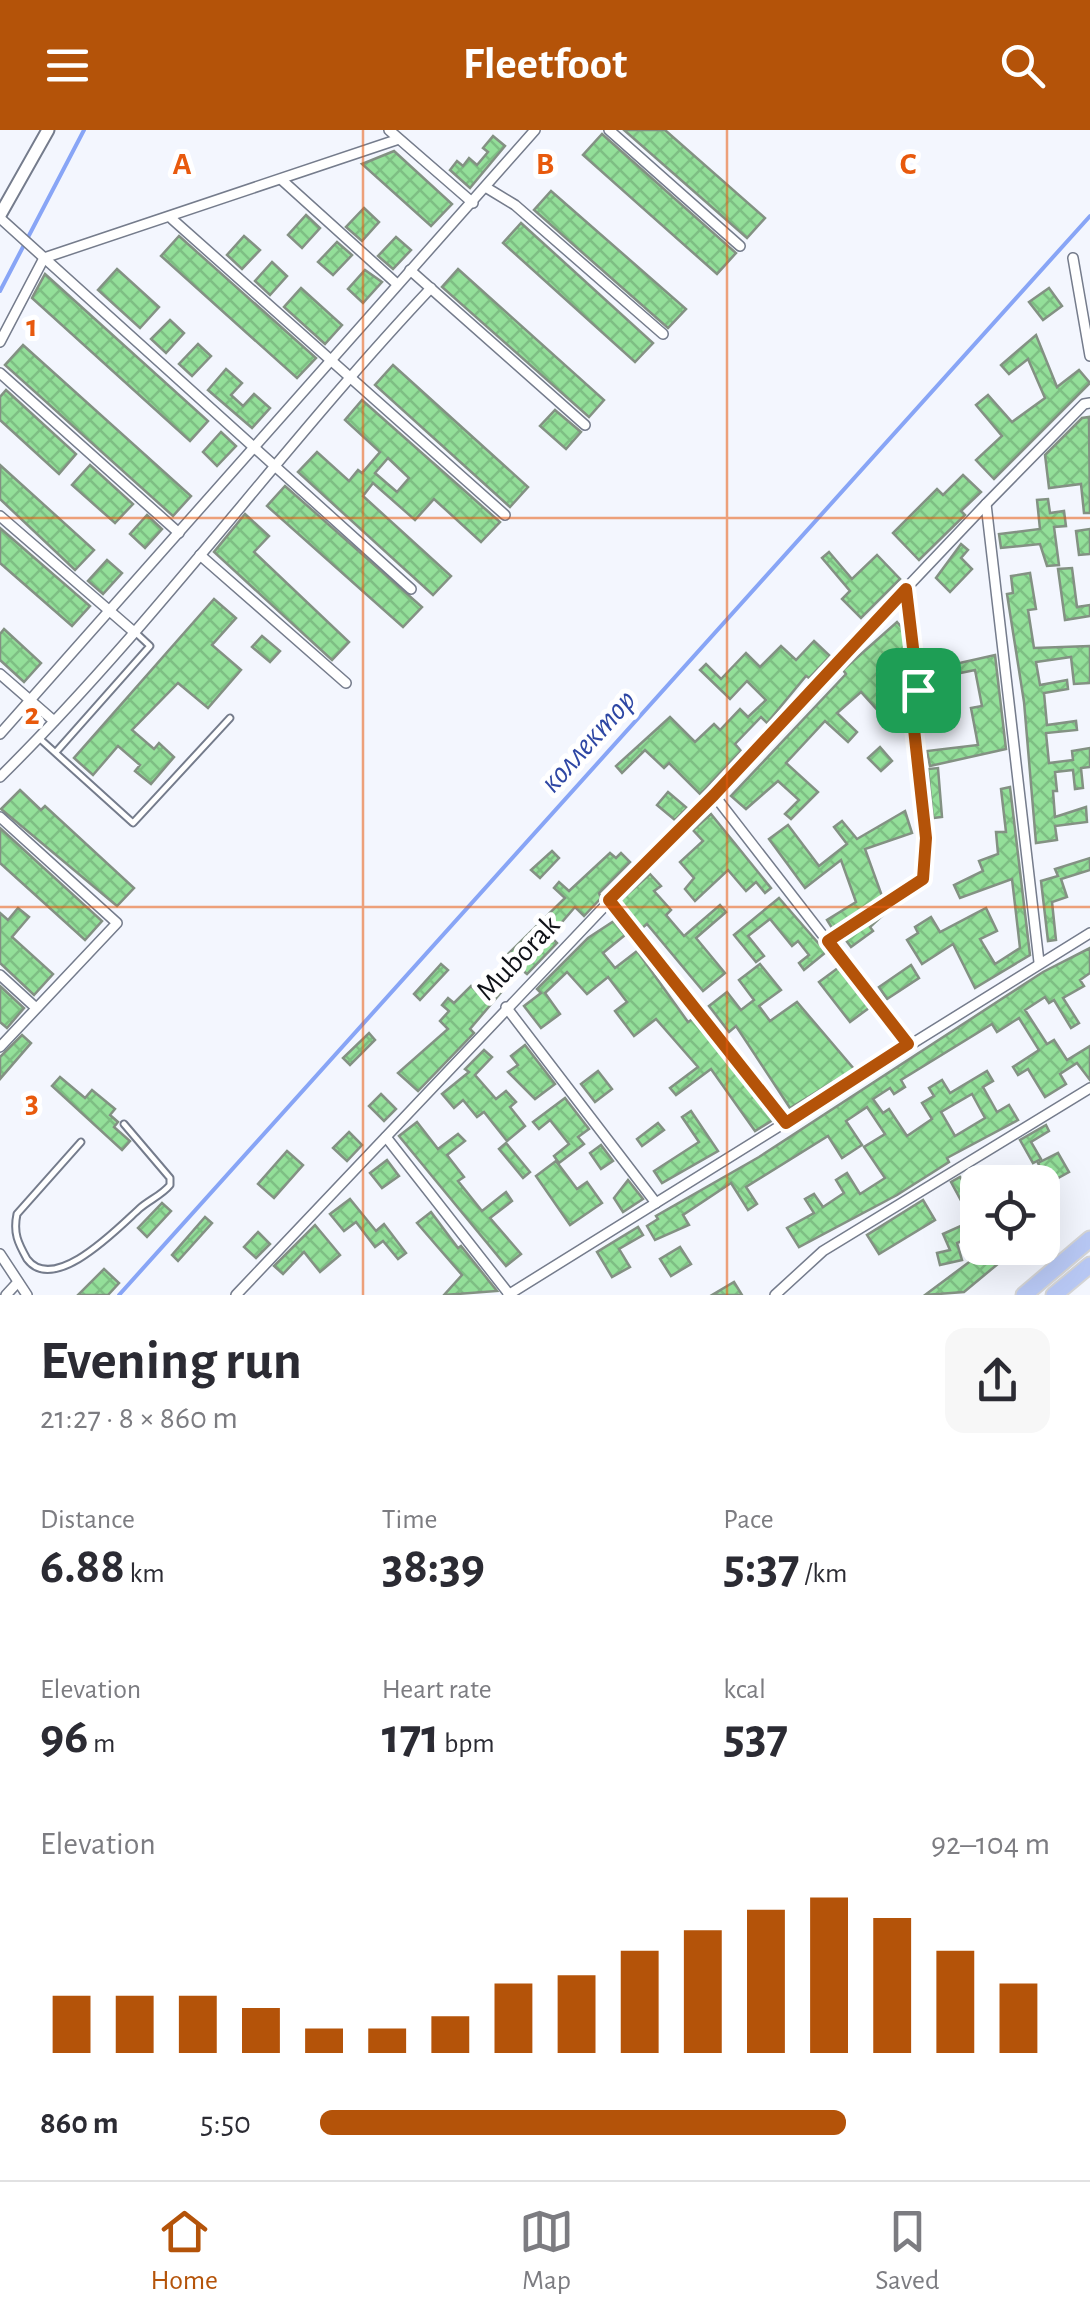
<!DOCTYPE html>
<meta charset="utf-8">
<style>
body{margin:0;font-family:"Alegreya Sans",sans-serif;background:#f7f7f7;color:#2b2b33;height:100vh;display:flex;flex-direction:column;font-size:38px;white-space:nowrap}
*{box-sizing:border-box;margin:0}
p{font-size:32px;color:#7c7c81}
.icon{flex:none;width:55px;height:55px;fill:none;stroke:currentColor;stroke-width:2;stroke-linecap:round;stroke-linejoin:round}
.map{position:relative;height:1165px;overflow:hidden}
.side{display:flex;flex-direction:column;background:#fff;flex:1}
.side>*{flex:none}
.fabs{position:absolute;left:960px;top:1035px;display:grid;gap:20px}
.fabs a{display:grid;place-items:center;width:100px;height:100px;border-radius:20px;background:#fff;box-shadow:0 10px 40px #0002;font-size:50px}
.pin{position:absolute;display:grid;place-items:center;width:85px;height:85px;color:#fff;margin:-42px;border-radius:20px;box-shadow:0 5px 15px #0006}
.round{display:grid;place-items:center;flex:none;width:105px;height:105px;border-radius:20px;background:#f7f7f7}
.headline{display:flex;align-items:center;justify-content:space-between;height:170px;padding:0 40px}
h1{font-size:55px;font-weight:700;line-height:75px}
.figures{display:grid;grid-template-columns:repeat(3,1fr);gap:15px;height:170px;padding:10px 40px}
.figures div{display:grid;align-content:center}
.figures b{font-size:50px;font-weight:700}
.figures small{font-size:28px;font-weight:400}
.figures p{font-size:28px}
.chart{height:280px;padding:20px 40px}
.chart p{display:flex;justify-content:space-between}
.chart svg{width:100%;height:180px;margin-top:10px;stroke:#b45309;stroke-width:6}
ul{padding:0 40px;list-style:none;font-size:32px}
li{display:grid;grid-template-columns:160px 120px 1fr;align-items:center;height:75px}
li i{height:25px;border-radius:12px;background:#b45309}
header{display:flex;justify-content:space-between;align-items:center;height:130px;padding:0 40px;background:#b45309;color:#fff;font-size:45px;font-weight:700}
.dock{display:flex;justify-content:space-around;align-items:center;height:140px;border-top:2px solid #e1e1e2;background:#fff;font-size:28px;color:#7c7c81}
.dock a{display:grid;justify-items:center;gap:5px}
.dock .selected{color:#b45309}
.map>svg:first-child{display:block}
.lines{fill:none;stroke-linecap:round;stroke-linejoin:round}
.stream{stroke:#88a5f6;stroke-width:4}
.building{fill:url(#building-cross-hatch);stroke:#839183;stroke-width:2.5;fill-rule:evenodd}
.service-casing{stroke:#757c8c;stroke-width:9}
.minor-casing{stroke:#757c8c;stroke-width:12}
.tertiary-casing{stroke:#757c8c;stroke-width:15}
.trunk-casing{stroke:#d4d4d5;stroke-width:19}
.service{stroke:#fff;stroke-width:5}
.minor{stroke:#fff;stroke-width:9}
.tertiary{stroke:#fff;stroke-width:11}
.trunk{stroke:#b8c8f4;stroke-width:15}
.route-casing{stroke:#fff;stroke-width:20}
.route{stroke:#b45309;stroke-width:12}
.grid{fill:none;stroke:#e8590c;stroke-width:2.5;stroke-opacity:0.55}
.labels{text-anchor:middle;dominant-baseline:central;stroke-width:10;stroke-linejoin:round;paint-order:stroke}
.street-label{font-size:30px;fill:#101218;stroke:#fff}
.water-label{font-size:32px;font-style:italic;fill:#2e47a4;stroke:#fff}
.grid-label{font-size:32px;text-anchor:middle;font-weight:bold;fill:#e8590c;stroke:#fff;stroke-width:10;stroke-linejoin:round;paint-order:stroke}
</style>
<header><svg class="icon" aria-label="menu" viewBox="0 0 24 24"><path d="M4 6h16M4 12h16M4 18h16"/></svg>Fleetfoot<svg class="icon" aria-label="search" viewBox="0 0 24 24"><circle cx="10" cy="10" r="6"/><path d="M15 15l6 6"/></svg></header>
<div class="map">
<svg width="1090" height="1165" viewBox="0 0 1090 1165">
<defs>
<pattern id="building-cross-hatch" width="8" height="8" patternUnits="userSpaceOnUse" patternTransform="scale(2.5)"><rect width="8" height="8" fill="#93df99"/><path d="M0 0l8 8M0 8l8-8" fill="none" stroke="#7ebe83"/></pattern>
</defs>
<rect width="100%" height="100%" fill="#f3f6fe"/>
<g class="lines">
<g class="stream">
<path d="M0 161 84 0"/>
<path d="M119 1165 1090 86"/>
</g>
</g>
<g class="building">
<path d="M624 0H665L765 88 747 108Z"/>
<path d="M602 4 736 123 717 144 583 25Z"/>
<path d="M493 6 505 16 470 58 450 40 457 31 463 36 469 28 477 35 488 22 483 18Z"/>
<path d="M394 21 452 74 431 96 362 34Z"/>
<path d="M551 61 686 179 668 198 534 80Z"/>
<path d="M364 78 379 92 362 111 346 97Z"/>
<path d="M306 85 320 98 302 118 288 105Z"/>
<path d="M521 93 653 213 635 232 503 113Z"/>
<path d="M179 106 316 228 297 248 161 126Z"/>
<path d="M244 106 260 120 242 139 227 125Z"/>
<path d="M396 107 411 120 393 139 378 126Z"/>
<path d="M337 112 352 125 333 145 318 132Z"/>
<path d="M272 132 287 146 270 165 255 151Z"/>
<path d="M117 139 159 177 140 198 98 160Z"/>
<path d="M458 139 604 270 589 287 442 157Z"/>
<path d="M365 140 382 152 363 173 348 159Z"/>
<path d="M45 144 208 291 190 311 32 168Z"/>
<path d="M301 158 342 195 325 214 284 177Z"/>
<path d="M1049 158 1062 176 1043 190 1029 172Z"/>
<path d="M170 190 184 203 166 223 151 209Z"/>
<path d="M1036 205 1057 257 1079 240 1090 253 994 349 976 330 1002 306 976 275 988 265 1012 292 1045 268 1028 229 1009 244 1001 235Z"/>
<path d="M198 214 211 226 192 246 179 234Z"/>
<path d="M23 215 191 366 173 386 5 235Z"/>
<path d="M393 235 528 357 510 377 375 255Z"/>
<path d="M226 239 242 253 231 265 243 276 254 264 270 278 252 298 208 260Z"/>
<path d="M6 260 76 324 59 344 0 290V267Z"/>
<path d="M362 270 500 392 481 412 434 369 415 390 373 353 363 366 451 446 433 465 298 342 317 322 349 351 358 340 362 343 380 322 345 290ZM388 328 409 348 397 362 375 343Z"/>
<path d="M555 280 581 302 566 319 540 296Z"/>
<path d="M1089 287 1090 383H1084L1081 354 1049 358 1045 325 1082 288Z"/>
<path d="M221 302 236 316 217 336 203 322Z"/>
<path d="M0 335 94 420 75 440 0 369Z"/>
<path d="M90 335 133 374 115 393 72 355Z"/>
<path d="M963 345 981 362 961 381 965 385 919 430 893 403 937 359 943 365Z"/>
<path d="M285 356 422 477 403 497 267 376Z"/>
<path d="M1048 369 1050 383 1064 381 1066 396 1054 397 1059 435 1047 436 1040 414 1001 418 999 404 1040 399 1037 370Z"/>
<path d="M245 384 269 406 254 422 349 512 332 530 214 422Z"/>
<path d="M147 385 162 399 145 418 130 404Z"/>
<path d="M0 398 90 476 72 496 0 433Z"/>
<path d="M1090 399V424L1079 425 1076 401Z"/>
<path d="M961 414 968 420 961 428 972 439 950 462 936 448Z"/>
<path d="M829 422 852 449 877 425 900 449 861 488 842 469 850 461 822 428Z"/>
<path d="M107 430 122 443 103 464 88 451Z"/>
<path d="M1072 438 1077 477 1090 475V486L1065 490 1058 439Z"/>
<path d="M1030 443 1036 479 1028 480 1034 518 1090 516V553L1074 554 1071 527 1036 532 1040 555 1067 550 1068 559 1044 563 1047 595 1076 591 1077 600 1046 603 1049 633 1073 630 1072 621 1090 618V637L1081 638 1083 658 1075 659 1073 640 1055 642 1057 661H1053L1055 687 1086 677 1087 692 1055 696 1057 710 1036 713 1024 572 1007 464 1013 463 1011 446Z"/>
<path d="M214 469 236 488 212 515 241 540 208 578 178 553 132 600 154 619 159 613 174 627 151 654 135 641 140 635 118 616 93 645 74 628Z"/>
<path d="M897 492 903 499 905 518 891 530 909 552 910 562 881 584 861 562 837 583 857 602 848 612 825 591 786 633 818 662 791 689 785 684 799 670 778 651 746 679 731 666 846 544 843 540Z"/>
<path d="M4 499 41 533 24 552 0 530V504Z"/>
<path d="M262 506 280 521 270 532 252 517Z"/>
<path d="M814 511 830 526 809 548 806 546 767 593 761 587 735 614 741 621 700 664 669 633 664 638 645 620 622 643 616 636 670 587 695 612 714 594 720 600 740 579 748 587 766 570 747 551 730 569 700 540 706 534 721 549 746 523 760 537 781 516 796 530Z"/>
<path d="M995 525 1006 619 930 636 927 621 978 615 971 578 982 576 975 540 946 546 951 567 927 572 924 541Z"/>
<path d="M880 617 892 631 881 641 868 628Z"/>
<path d="M938 638 942 687 933 688 928 639Z"/>
<path d="M1010 657 1030 825 975 858 953 814 922 834 907 810 918 803 915 797 931 787 940 802 986 778 997 801 980 809 995 834 1020 818 1012 749 960 768 954 755 983 741 979 731 998 724 996 702H1006L1001 659Z"/>
<path d="M20 660 41 680 45 676 134 758 117 776 1 679Z"/>
<path d="M668 662 687 678 675 690 657 675Z"/>
<path d="M905 681 912 703 865 719 882 766 832 798 827 790 856 772 841 730 805 758 769 709 788 695 819 736 847 714 834 697 842 691 857 709Z"/>
<path d="M711 684 771 758 765 763 756 752 746 761 728 740 695 771 685 759 694 748 680 732 703 711 693 700Z"/>
<path d="M0 698 102 791 85 810 0 733Z"/>
<path d="M552 721 559 728 540 748 531 740Z"/>
<path d="M610 723 616 728 621 723 630 732 599 763 601 768 584 786 575 777 550 806 557 813 527 844 521 839 470 899 474 903 418 961 398 943 448 899 440 891 449 881 442 875 448 868 454 873 471 856 476 861 487 848 491 852 511 829 507 825 565 768 554 758 559 752 569 761Z"/>
<path d="M1090 728V740L1061 749 1067 767 1052 772 1056 810 1048 811 1041 751 1058 746 1055 739Z"/>
<path d="M650 744 661 756 654 761 671 780 666 785 684 806 720 775 726 782 696 808 725 843 703 861 647 794 642 798 620 771Z"/>
<path d="M779 768 826 822 804 840 799 833 809 825 798 811 792 816 770 789 748 806 764 826 756 832 734 805Z"/>
<path d="M18 778 29 787 12 807 53 844 34 865 0 833V783L8 790Z"/>
<path d="M884 784 870 797 873 801 851 817 845 809Z"/>
<path d="M614 791 625 805 603 823 615 838 637 821 688 892 693 889 773 990 755 1001 711 939 676 965 670 958 698 937 656 889 634 906 615 881 627 872 608 847 587 864 567 842 545 863 560 884 541 898 524 876 541 863 537 859 588 808Z"/>
<path d="M1090 818V843L1080 850 1084 856 1063 868 1079 893 1071 898 1054 870 1049 873 1045 867 1025 880 1047 914 1054 910 1067 930 1090 916V950L1077 933 1060 944 1066 954 1045 967 1028 939 1018 945 1013 937 1039 920 1019 888 997 902 992 894 901 950 905 957 894 964 890 958 873 969 883 983 889 979 907 1006 932 989 922 973 934 966 929 958 942 950 950 963 987 941 993 951 983 957 997 982 1009 975 1018 990 947 1028 949 1032 897 1065 799 1117 787 1098 814 1083 805 1069 814 1064 823 1077 844 1063 836 1050 847 1043 860 1064 885 1048 864 1017 885 1004 867 977 846 991 862 1015 842 1028 828 1006 746 1057 757 1074 748 1080 731 1053 683 1085 689 1095 655 1110 647 1096 658 1089 656 1086 759 1027 1043 842ZM972 964 985 988 955 1006 941 982Z"/>
<path d="M441 834 448 840 420 870 414 864Z"/>
<path d="M760 834 781 860 759 876 770 891 797 872 854 939 790 978 736 896 729 902 709 876 727 862 741 880 754 870 739 850Z"/>
<path d="M911 835 919 848 887 869 879 857Z"/>
<path d="M838 838 869 878 850 892 819 852Z"/>
<path d="M0 856 24 878 7 898 0 892Z"/>
<path d="M369 903 375 910 350 935 343 928Z"/>
<path d="M22 905 31 913 0 949V927Z"/>
<path d="M525 915 555 954 535 969 508 942 518 935 511 926Z"/>
<path d="M484 920 492 927 475 945 496 969 506 961 516 972 510 977 525 996 507 1011 484 982 477 987 463 970 454 978 442 964 469 942 465 939Z"/>
<path d="M598 941 612 959 595 972 581 954Z"/>
<path d="M60 947 85 968 92 960 115 979 110 985 118 992 114 997 130 1011 122 1020 52 956Z"/>
<path d="M381 964 396 979 384 991 369 976Z"/>
<path d="M565 968 589 999 578 1007 584 1014 559 1033 554 1026 569 1014 550 990 539 999 533 992Z"/>
<path d="M691 981 718 1021 662 1053 654 1041 699 1012 682 987Z"/>
<path d="M417 992 438 1019 458 1004 465 1011 447 1025 464 1047 458 1051 482 1081 506 1062 512 1071 490 1088 521 1124 506 1136 399 1006Z"/>
<path d="M658 993 664 1000 642 1016 637 1009Z"/>
<path d="M1046 995 1049 1001 1031 1012 1041 1029 1033 1033 1020 1010Z"/>
<path d="M349 1002 362 1015 347 1031 333 1018Z"/>
<path d="M506 1013 530 1042 523 1048 499 1019Z"/>
<path d="M601 1015 613 1031 601 1039 590 1023Z"/>
<path d="M287 1021 303 1035 274 1068 258 1054Z"/>
<path d="M1058 1023 1069 1042 1049 1053 1038 1033Z"/>
<path d="M387 1030 399 1046 382 1058 370 1043Z"/>
<path d="M556 1031 577 1059 587 1052 602 1073 570 1095 536 1046Z"/>
<path d="M960 1047 978 1075V1104L957 1113 962 1130 940 1135 937 1123 950 1120 943 1104 972 1091 951 1052Z"/>
<path d="M628 1050 643 1069 623 1082 614 1068Z"/>
<path d="M350 1069 376 1101 384 1094 406 1123 398 1129 383 1111 375 1117 356 1092 344 1101 330 1084Z"/>
<path d="M923 1070 935 1090 879 1124 867 1105Z"/>
<path d="M162 1073 171 1081 147 1107 138 1098Z"/>
<path d="M431 1082 458 1118 461 1116 497 1161 444 1165 462 1145 417 1093Z"/>
<path d="M205 1087 212 1093 178 1131 172 1125Z"/>
<path d="M315 1095 340 1125 320 1142 304 1122 283 1144 274 1136Z"/>
<path d="M638 1097 643 1105 619 1119 630 1137 612 1147 597 1122Z"/>
<path d="M258 1102 270 1114 256 1128 244 1117Z"/>
<path d="M680 1117 691 1134 671 1146 660 1129Z"/>
<path d="M988 1118H996L1005 1128 964 1162 925 1165Z"/>
<path d="M104 1139 119 1153 108 1165H78Z"/>
<path d="M734 1152 742 1165H712Z"/>
</g>
<g class="lines">
<g class="service-casing">
<g id="service">
<path d="M39 608 133 693 230 588"/>
<path d="M56 622 150 516 135 502"/>
<path d="M81 1012 17 1084C13 1103 18 1113 27 1129 54 1165 118 1098 139 1079 149 1070 162 1065 170 1055V1048L124 994"/>
</g>
</g>
<g class="minor-casing">
<g id="minor">
<path d="M389 0 473 73"/>
<path d="M609 0 740 116"/>
<path d="M283 51 397 154"/>
<path d="M487 58 515 75 663 204"/>
<path d="M0 88 411 459"/>
<path d="M172 89 505 385"/>
<path d="M1073 128 1090 226"/>
<path d="M410 140 585 295"/>
<path d="M0 212 44 128 396 10"/>
<path d="M0 243 179 403"/>
<path d="M986 374 1039 832"/>
<path d="M0 386 134 502"/>
<path d="M200 425 346 553"/>
<path d="M0 544 54 591"/>
<path d="M0 604 535 0"/>
<path d="M0 647C155 494 282 316 431 158"/>
<path d="M714 665 908 915"/>
<path d="M0 687 117 793 0 917"/>
<path d="M609 770 786 993"/>
<path d="M828 811 923 749 927 708 914 599 918 560 906 459"/>
<path d="M0 845 35 877"/>
<path d="M506 877 656 1073"/>
<path d="M386 1007 509 1164"/>
<path d="M0 1124 27 1165"/>
<path d="M6 1165 18 1152"/>
<path d="M236 1165 986 374 1084 274 1090 273"/>
<path d="M508 1165 1090 803"/>
<path d="M775 1165 823 1121 1090 958"/>
</g>
</g>
<g class="tertiary-casing">
<path id="tertiary" d="M0 85 48 0"/>
</g>
<g class="trunk-casing">
<g id="trunk">
<path d="M1024 1165 1090 1109"/>
<path d="M1054 1165 1090 1135"/>
</g>
</g>
<use href="#service" class="service"/>
<use href="#minor" class="minor"/>
<use href="#tertiary" class="tertiary"/>
<use href="#trunk" class="trunk"/>
</g>
<g class="lines">
<g class="route-casing">
<path id="route" d="M906 459 918 560 914 599 926 708 923 749 828 811 908 914 786 993 609 770 714 665Z"/>
</g>
<use href="#route" class="route"/>
</g>
<path class="grid" d="M363 0V1165M727 0V1165M0 388H1090M0 777H1090"/>
<g class="labels">
<g class="street-label">
<text transform="translate(518 828) rotate(-46)">Muborak</text>
</g>
<g class="water-label">
<text transform="translate(588 611) rotate(-48)">коллектор</text>
</g>
</g>
<g class="grid-label">
<text x="182" y="44">A</text>
<text x="545" y="44">B</text>
<text x="908" y="44">C</text>
<text x="32" y="206">1</text>
<text x="32" y="594">2</text>
<text x="32" y="982">3</text>
</g>
</svg>
<div class="fabs">
<a><svg class="icon" aria-label="locate" viewBox="0 0 24 24"><circle cx="12" cy="12" r="6"/><path d="M12 2v4M12 18v4M2 12h4M18 12h4"/></svg></a>
</div>
<div class="pin" style="left:918px;top:560px;background:#1e9e55"><svg class="icon" aria-label="arrive" viewBox="0 0 24 24"><path d="M6 21V4h12l-3 4 3 4H6"/></svg></div>
</div>
<section class="side">
<div class="headline"><div><h1>Evening run</h1><p>21:27 · 8 × 860 m</p></div><a class="round"><svg class="icon" aria-label="share" viewBox="0 0 24 24"><path d="M12 15V3M7 8l5-5 5 5M5 13v7h14v-7"/></svg></a></div>
<div class="figures">
<div><p>Distance</p><b>6.88<small> km</small></b></div>
<div><p>Time</p><b>38:39</b></div>
<div><p>Pace</p><b>5:37<small> /km</small></b></div>
</div>
<div class="figures">
<div><p>Elevation</p><b>96<small> m</small></b></div>
<div><p>Heart rate</p><b>171<small> bpm</small></b></div>
<div><p>kcal</p><b>537</b></div>
</div>
<div class="chart"><p><span>Elevation</span>92–104 m</p>
<svg viewBox="0 0 160 44" preserveAspectRatio="none"><path d="M5 44V30M15 44V30M25 44V30M35 44V33M45 44V38M55 44V38M65 44V35M75 44V27M85 44V25M95 44V19M105 44V14M115 44V9M125 44V6M135 44V11M145 44V19M155 44V27"/></svg>
</div>
<ul>
<li><b>860 m</b>5:50<i style="width:72%"></i></li>
</ul>
</section>
<nav class="dock">
<a class="selected"><svg class="icon" aria-label="home" viewBox="0 0 24 24"><path d="M3 11l9-7 9 7M6 9v11h12V9"/></svg>Home</a>
<a><svg class="icon" aria-label="map" viewBox="0 0 24 24"><path d="M3 6l6-2 6 2 6-2v14l-6 2-6-2-6 2zM9 4v14M15 6v14"/></svg>Map</a>
<a><svg class="icon" aria-label="saved" viewBox="0 0 24 24"><path d="M7 4h10v16l-5-4-5 4z"/></svg>Saved</a>
</nav>
